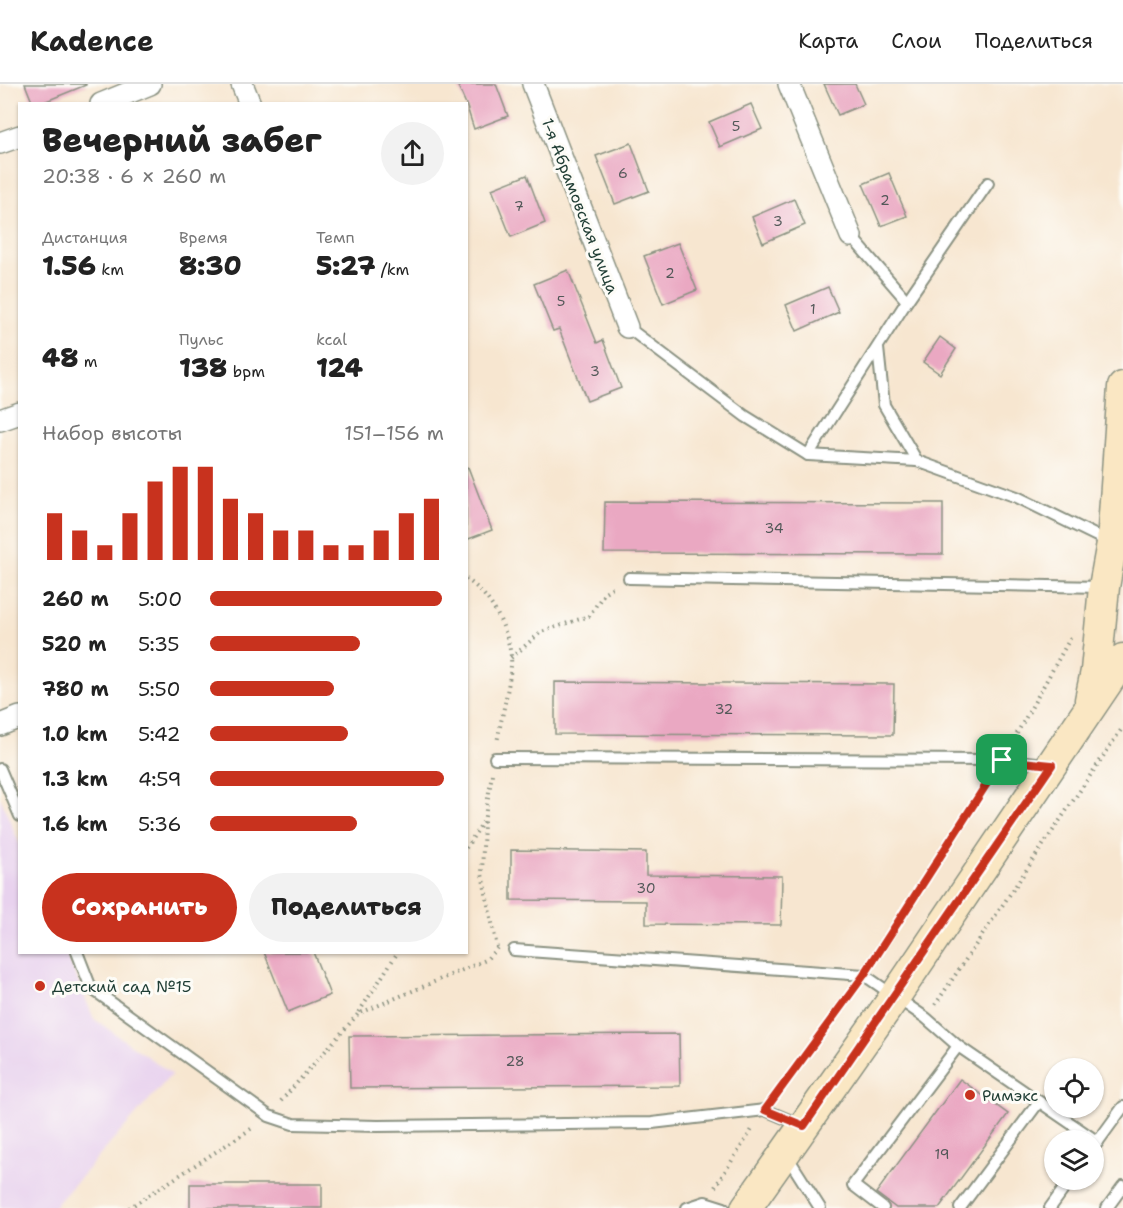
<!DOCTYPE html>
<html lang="ru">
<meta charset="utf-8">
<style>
body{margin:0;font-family:"Shantell Sans",sans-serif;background:#f2f2f2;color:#222;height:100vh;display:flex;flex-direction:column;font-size:22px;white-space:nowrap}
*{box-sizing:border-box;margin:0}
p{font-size:20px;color:#767676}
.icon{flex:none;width:33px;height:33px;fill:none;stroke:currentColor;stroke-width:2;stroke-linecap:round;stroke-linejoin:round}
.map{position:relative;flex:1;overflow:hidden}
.sheet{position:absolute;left:18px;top:18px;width:450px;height:852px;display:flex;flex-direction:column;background:#fff;border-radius:0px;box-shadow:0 2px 4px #0004}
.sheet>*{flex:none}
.fabs{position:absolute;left:1044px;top:974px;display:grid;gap:12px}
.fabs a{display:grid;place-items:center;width:60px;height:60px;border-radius:50%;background:#fff;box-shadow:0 2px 4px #0004;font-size:30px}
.pin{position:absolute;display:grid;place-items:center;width:51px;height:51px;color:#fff;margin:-26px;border-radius:12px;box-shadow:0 3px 9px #0006}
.round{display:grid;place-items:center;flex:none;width:63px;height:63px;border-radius:32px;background:#f2f2f2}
.summary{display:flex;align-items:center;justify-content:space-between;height:102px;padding:0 24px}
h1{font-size:33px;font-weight:800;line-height:45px}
.figures{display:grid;grid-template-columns:repeat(3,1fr);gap:9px;height:102px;padding:6px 24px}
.figures div{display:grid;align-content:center}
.figures b{font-size:26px;font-weight:800}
.figures small{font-size:16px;font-weight:400}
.figures p{font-size:16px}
.chart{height:168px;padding:12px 24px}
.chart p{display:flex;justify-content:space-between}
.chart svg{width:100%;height:108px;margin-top:6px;stroke:#c8321e;stroke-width:6}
.cta{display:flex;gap:12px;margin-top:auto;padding:12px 24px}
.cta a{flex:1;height:69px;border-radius:36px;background:#c8321e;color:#fff;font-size:24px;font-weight:800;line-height:69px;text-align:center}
.cta a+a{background:#f2f2f2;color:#222}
ul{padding:0 24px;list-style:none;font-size:20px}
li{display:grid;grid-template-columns:96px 72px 1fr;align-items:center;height:45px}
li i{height:15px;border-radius:8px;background:#c8321e}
header{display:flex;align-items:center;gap:36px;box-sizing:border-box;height:84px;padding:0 30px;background:#fff;border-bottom:2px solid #e0e0e0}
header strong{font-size:28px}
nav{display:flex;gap:33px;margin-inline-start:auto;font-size:21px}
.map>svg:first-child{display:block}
.built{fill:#e8d2ee}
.building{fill:#eaa8c2}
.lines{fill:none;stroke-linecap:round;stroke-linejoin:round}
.service-casing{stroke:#8b9282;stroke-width:14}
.minor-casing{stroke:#8b9282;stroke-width:24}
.secondary-casing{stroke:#8b9282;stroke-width:33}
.path{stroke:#8b9282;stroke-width:4;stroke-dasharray:1.5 4.5;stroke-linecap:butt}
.service{stroke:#fff;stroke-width:10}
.minor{stroke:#fff;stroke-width:21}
.secondary{stroke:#fae7c3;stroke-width:30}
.route-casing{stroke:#fff;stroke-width:12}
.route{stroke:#c8321e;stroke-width:8}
.poi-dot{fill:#c8321e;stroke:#fdfcf7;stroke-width:2}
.labels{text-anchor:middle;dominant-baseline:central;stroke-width:6;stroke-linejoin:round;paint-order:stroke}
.number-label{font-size:14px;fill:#525858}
.street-label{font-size:16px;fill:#1f3d34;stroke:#fdfcf7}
.poi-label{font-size:16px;fill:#1f3d34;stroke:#fdfcf7;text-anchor:start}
</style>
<header>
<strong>Kadence</strong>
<nav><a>Карта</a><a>Слои</a><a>Поделиться</a></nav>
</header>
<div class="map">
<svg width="1123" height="1124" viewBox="0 0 1123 1124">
<rect width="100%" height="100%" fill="#fdfcf7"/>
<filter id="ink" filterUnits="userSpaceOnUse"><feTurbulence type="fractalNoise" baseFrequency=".0167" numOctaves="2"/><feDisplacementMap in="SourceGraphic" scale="12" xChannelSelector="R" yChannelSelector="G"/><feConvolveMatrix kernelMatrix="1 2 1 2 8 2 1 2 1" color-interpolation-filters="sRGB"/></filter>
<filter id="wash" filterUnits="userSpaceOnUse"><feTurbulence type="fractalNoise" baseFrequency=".008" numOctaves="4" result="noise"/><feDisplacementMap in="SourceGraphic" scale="24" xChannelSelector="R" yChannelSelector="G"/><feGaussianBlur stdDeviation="1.35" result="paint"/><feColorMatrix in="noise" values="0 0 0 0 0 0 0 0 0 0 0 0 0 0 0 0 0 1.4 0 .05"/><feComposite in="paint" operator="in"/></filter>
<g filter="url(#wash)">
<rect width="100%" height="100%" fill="#f7e6d0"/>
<path class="built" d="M0 713 19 759 20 868 66 869 94 935 172 990 53 1124H0Z"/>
<g id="blocks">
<g class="building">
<path d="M25 0H86V1L39 20H33Z"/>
<path d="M457 0H496L508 32 474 45 466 20Z"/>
<path d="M824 0H855L864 20 838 31Z"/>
<path d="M751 20 762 45 720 63 709 38Z"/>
<path d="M631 59 649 107 615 120 596 72Z"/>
<path d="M889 89 907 132 881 142 863 100Z"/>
<path d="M527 91 545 139 511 153 492 105Z"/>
<path d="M794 115 805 141 763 159 752 133Z"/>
<path d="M678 159 697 206 663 220 644 172Z"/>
<path d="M568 186 597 259 603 256 621 304 587 317 559 245 553 247 534 200Z"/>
<path d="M828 203 839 228 797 247 786 221Z"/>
<path d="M940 253 956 265 940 290 923 278Z"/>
<path d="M468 383 492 446 466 456V384Z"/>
<path d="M605 418 943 419V470L604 469Z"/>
<path d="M555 598 894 600 893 651 555 650Z"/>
<path d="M511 766 646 768V791L782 792 781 841 646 840V817L511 816Z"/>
<path d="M264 868H313L330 911 288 928Z"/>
<path d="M679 950 680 1002 350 1004 349 952Z"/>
<path d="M960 995 1008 1030 939 1124H896L876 1109Z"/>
<rect x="190" y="1100" width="132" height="24"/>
</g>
</g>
</g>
<g filter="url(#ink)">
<use href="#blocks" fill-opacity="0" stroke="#8b9282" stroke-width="1.5"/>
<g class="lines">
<g class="service-casing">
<g id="service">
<path d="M851 152 907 217"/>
<path d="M627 243 745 332 808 371 917 377 1017 413 1109 458"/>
<path d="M878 264 884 321 917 377"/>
<path d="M808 371 907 217 988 99"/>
<path d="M629 494 1102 503"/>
<path d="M495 674 1002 676 1049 680"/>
<path d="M0 685 20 732"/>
<path d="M514 866 864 891 926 934 958 962 1098 1058"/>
<path d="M77 868 91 904 269 1032 293 1040 378 1042 652 1039 765 1026 801 1041"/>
<path d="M1094 1063 1123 1023"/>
<path d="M787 1072 820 1124"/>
<path d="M687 1124 705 1118 724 1124"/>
<path d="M883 1124 853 1101 958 962"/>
<path d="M960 1124 1038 1019"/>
<path d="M1050 1124 1071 1095"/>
<path d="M1107 1124 1123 1102"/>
</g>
</g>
<g class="minor-casing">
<g id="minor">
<path d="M242 0 250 20"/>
<path d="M533 0 627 243"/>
<path d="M789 0 851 152"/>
<path d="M101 20 150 0"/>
<path d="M0 59 20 52"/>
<path d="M0 336 20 329"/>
<path d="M0 641 20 633"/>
</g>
</g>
<g class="secondary-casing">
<g id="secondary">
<path d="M1090 616 1096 587 1104 503 1112 459 1123 303"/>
<path d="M746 1124 896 911 1123 575"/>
</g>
</g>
<g class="path">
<path d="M466 495C491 511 507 543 511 572 513 589 500 639 497 659"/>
<path d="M511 574 541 548 589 532 605 508 615 502"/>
<path d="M1011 660 1072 551"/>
<path d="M492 690 484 738 482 790 497 863"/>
<path d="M466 764 483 738"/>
<path d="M873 878 992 692"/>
<path d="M935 921 1123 643"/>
<path d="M359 928 398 868"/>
<path d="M774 1013 852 908"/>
<path d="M281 1017 358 930 486 876 497 864"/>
<path d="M715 1103 753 1044"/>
<path d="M129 1124 254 1043"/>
</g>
<use href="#service" class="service"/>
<use href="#minor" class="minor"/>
<use href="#secondary" class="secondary"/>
</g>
</g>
<g class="lines" filter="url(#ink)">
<g class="route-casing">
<path id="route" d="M1002 676 1052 681 804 1042 765 1026 864 891Z"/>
</g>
<use href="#route" class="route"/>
</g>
<g class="poi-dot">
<circle cx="40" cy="902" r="6"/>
<circle cx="970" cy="1011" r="6"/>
</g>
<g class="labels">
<g class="number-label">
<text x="736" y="42">5</text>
<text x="623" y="89">6</text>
<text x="885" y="116">2</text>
<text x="519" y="122">7</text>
<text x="778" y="137">3</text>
<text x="670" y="189">2</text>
<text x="561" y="217">5</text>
<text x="813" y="225">1</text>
<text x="595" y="287">3</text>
<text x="774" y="444">34</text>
<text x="724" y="625">32</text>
<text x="646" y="804">30</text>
<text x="515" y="977">28</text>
<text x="942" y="1070">19</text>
</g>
<g class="street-label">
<text transform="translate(580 122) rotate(69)">1-я Абрамовская улица</text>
</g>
<g class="poi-label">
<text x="52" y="902">Детский сад №15</text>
<text x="982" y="1011">Римэкс</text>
</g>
</g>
</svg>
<div class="fabs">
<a><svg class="icon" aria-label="locate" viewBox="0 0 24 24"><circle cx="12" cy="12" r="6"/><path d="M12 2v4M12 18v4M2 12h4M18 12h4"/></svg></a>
<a><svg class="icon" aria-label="layers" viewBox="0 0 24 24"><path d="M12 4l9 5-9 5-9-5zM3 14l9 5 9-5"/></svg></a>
</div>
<div class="pin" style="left:1002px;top:676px;background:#1e9e55"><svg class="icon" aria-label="arrive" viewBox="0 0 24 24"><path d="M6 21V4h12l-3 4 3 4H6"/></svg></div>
<section class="sheet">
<div class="summary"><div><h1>Вечерний забег</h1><p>20:38 · 6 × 260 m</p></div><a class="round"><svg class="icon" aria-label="share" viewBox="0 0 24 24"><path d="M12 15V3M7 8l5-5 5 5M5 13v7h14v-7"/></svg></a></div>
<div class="figures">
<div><p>Дистанция</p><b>1.56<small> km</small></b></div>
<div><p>Время</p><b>8:30</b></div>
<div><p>Темп</p><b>5:27<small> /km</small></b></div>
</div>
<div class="figures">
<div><b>48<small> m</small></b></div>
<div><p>Пульс</p><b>138<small> bpm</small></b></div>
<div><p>kcal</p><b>124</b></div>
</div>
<div class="chart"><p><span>Набор высоты</span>151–156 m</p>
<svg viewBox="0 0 160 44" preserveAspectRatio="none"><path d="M5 44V25M15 44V32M25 44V38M35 44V25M45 44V12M55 44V6M65 44V6M75 44V19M85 44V25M95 44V32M105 44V32M115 44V38M125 44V38M135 44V32M145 44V25M155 44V19"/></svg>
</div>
<ul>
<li><b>260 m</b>5:00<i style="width:99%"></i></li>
<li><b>520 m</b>5:35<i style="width:64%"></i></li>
<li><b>780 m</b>5:50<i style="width:53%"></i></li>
<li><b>1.0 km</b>5:42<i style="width:59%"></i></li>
<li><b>1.3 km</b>4:59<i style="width:100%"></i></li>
<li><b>1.6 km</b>5:36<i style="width:63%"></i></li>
</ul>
<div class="cta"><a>Сохранить</a><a>Поделиться</a></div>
</section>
</div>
